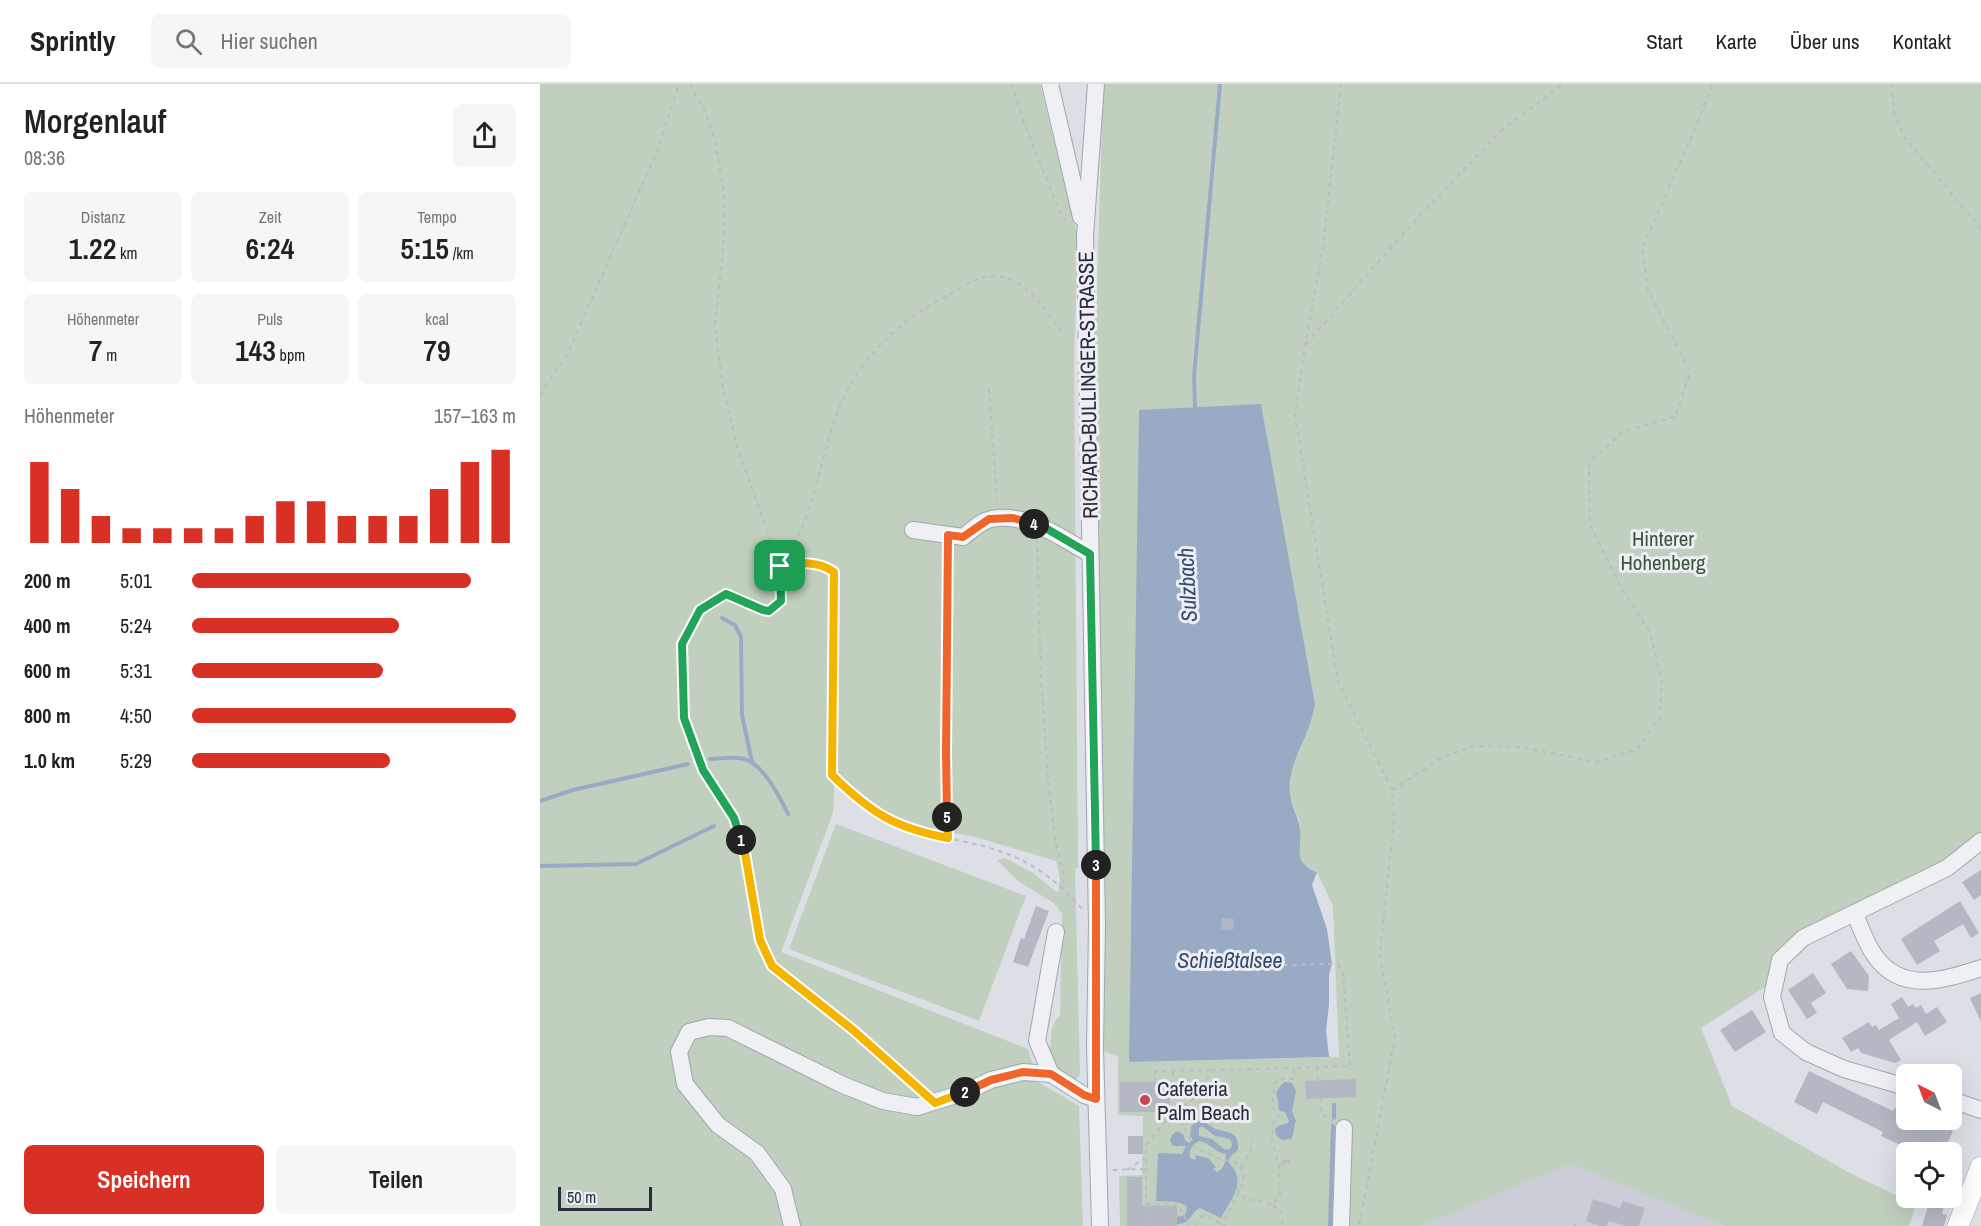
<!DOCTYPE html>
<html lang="de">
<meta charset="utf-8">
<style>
body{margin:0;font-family:"Archivo Narrow",sans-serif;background:#f6f6f6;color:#222;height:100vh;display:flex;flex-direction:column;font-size:22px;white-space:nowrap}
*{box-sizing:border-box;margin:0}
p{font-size:20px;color:#767676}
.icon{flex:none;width:33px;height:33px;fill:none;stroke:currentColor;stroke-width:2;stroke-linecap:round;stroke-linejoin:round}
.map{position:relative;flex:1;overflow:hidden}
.panel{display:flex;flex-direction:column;background:#fff;width:540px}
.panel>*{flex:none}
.needle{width:39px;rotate:318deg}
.controls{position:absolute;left:1356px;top:980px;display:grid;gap:12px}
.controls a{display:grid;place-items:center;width:66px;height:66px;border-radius:9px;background:#fff;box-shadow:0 6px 24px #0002;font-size:30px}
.scale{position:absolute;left:18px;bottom:15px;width:94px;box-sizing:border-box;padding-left:6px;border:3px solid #272d3b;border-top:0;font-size:16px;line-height:21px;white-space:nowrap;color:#272d3b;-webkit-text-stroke:4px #eceef3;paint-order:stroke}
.pin{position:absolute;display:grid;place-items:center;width:51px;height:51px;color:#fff;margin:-26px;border-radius:12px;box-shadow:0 3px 9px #0006}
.km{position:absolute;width:30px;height:30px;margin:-15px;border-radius:50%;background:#222;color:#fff;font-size:16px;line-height:30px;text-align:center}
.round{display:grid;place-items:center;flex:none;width:63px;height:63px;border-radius:9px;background:#f6f6f6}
.overview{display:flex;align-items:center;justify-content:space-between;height:102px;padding:0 24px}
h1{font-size:33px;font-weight:600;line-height:45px}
.metrics{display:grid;grid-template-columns:repeat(3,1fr);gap:9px;height:102px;padding:6px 24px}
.metrics div{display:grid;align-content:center;border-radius:9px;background:#f6f6f6;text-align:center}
.metrics b{font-size:30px;font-weight:600}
.metrics small{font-size:16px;font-weight:400}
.metrics p{font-size:16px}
.chart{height:168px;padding:12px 24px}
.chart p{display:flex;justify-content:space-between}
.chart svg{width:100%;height:108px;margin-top:6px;stroke:#d93025;stroke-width:6}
.primary-button{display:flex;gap:12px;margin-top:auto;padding:12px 24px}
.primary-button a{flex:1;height:69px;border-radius:9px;background:#d93025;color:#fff;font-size:24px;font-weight:600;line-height:69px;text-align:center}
.primary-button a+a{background:#f6f6f6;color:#222}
ul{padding:0 24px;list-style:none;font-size:20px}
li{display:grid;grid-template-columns:96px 72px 1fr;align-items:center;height:45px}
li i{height:15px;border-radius:8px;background:#d93025}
header{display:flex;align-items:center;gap:36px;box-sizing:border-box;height:84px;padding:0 30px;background:#fff;border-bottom:2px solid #e0e0e0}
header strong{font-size:28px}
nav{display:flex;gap:33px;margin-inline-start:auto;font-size:21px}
.search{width:420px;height:54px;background:#f6f6f6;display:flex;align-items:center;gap:15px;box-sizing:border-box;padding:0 21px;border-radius:9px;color:#767676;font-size:22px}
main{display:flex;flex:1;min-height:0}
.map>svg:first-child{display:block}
.built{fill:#cbced7}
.green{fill:#c1cfbe;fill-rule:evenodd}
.water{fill:#99abc4;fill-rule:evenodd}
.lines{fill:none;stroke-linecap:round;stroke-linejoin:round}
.stream{stroke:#99abc4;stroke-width:4}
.building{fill:#b4b8c2}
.minor-casing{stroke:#a2a6af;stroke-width:18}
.major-casing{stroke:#9da3b0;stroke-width:22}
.path{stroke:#bbbdc4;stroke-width:2;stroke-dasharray:4.5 4.5;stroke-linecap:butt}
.minor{stroke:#eff0f4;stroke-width:16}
.major{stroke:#fff;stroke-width:21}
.split-1-casing{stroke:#fff;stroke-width:12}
.split-2-casing{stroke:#fff;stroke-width:12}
.split-3-casing{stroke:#fff;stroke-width:12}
.split-4-casing{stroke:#fff;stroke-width:12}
.split-5-casing{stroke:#fff;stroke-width:12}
.split-6-casing{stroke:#fff;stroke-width:12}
.split-1{stroke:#22a559;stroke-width:8}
.split-2{stroke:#f5b400;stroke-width:8}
.split-3{stroke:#f0652b;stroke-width:8}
.split-4{stroke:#22a559;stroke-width:8}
.split-5{stroke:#f0652b;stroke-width:8}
.split-6{stroke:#f5b400;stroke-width:8}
.poi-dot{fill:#c54751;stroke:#eceef3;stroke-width:2}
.labels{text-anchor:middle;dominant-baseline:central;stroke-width:6;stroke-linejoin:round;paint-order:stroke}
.street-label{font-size:21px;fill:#272d3b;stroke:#eceef3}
.park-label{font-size:21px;fill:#395635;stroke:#eceef3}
.poi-label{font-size:21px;fill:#272d3b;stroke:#eceef3;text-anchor:start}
.water-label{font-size:22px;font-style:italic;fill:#34496c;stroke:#eceef3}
</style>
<header>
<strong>Sprintly</strong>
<div class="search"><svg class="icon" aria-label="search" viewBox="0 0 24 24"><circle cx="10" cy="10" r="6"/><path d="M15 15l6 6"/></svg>Hier suchen</div>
<nav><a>Start</a><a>Karte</a><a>Über uns</a><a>Kontakt</a></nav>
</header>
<main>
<section class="panel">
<div class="overview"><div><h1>Morgenlauf</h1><p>08:36</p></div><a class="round"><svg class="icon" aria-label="share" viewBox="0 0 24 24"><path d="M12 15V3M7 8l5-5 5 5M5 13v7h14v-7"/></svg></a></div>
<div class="metrics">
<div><p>Distanz</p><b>1.22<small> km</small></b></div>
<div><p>Zeit</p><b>6:24</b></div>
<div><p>Tempo</p><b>5:15<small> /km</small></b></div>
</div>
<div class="metrics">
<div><p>Höhenmeter</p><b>7<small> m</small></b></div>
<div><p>Puls</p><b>143<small> bpm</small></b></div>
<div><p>kcal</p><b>79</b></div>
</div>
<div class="chart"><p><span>Höhenmeter</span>157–163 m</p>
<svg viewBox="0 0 160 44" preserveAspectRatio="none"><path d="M5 44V11M15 44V22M25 44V33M35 44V38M45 44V38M55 44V38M65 44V38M75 44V33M85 44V27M95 44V27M105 44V33M115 44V33M125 44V33M135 44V22M145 44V11M155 44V6"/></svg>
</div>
<ul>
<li><b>200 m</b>5:01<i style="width:86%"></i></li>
<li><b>400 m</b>5:24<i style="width:64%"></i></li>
<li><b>600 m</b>5:31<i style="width:59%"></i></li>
<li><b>800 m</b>4:50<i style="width:100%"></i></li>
<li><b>1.0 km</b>5:29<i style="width:61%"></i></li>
</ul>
<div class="primary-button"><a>Speichern</a><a>Teilen</a></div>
</section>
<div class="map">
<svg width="1441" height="1142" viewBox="0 0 1441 1142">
<rect width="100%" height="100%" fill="#dcdfe6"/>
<path class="built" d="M1030 1080 1184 1142H882Z"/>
<g class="green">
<path d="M0 0H500L538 154 534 274 538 784H535L540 991 534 997C515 984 508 978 511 954 512 944 513 939 520 931L522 830 515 820 478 797 457 776 465 774 493 789 518 809 520 795 516 777 435 753 368 740 330 718 295 689 293 729 241 868 488 965 498 998 539 1022 543 1142H0Z"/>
<path d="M563 0H1441V748L1402 778 1232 875 1225 903 1161 944 1192 1022 1308 1088 1376 1121 1369 1142H1184L1030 1080 882 1142H580L579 1092 602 1091 603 1032 578 1031V973L559 965 555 275ZM720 320 775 620 751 686 750 712 759 736 760 748 759 771 763 780 777 788 793 822 799 973 590 978ZM816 996V1013L766 1014 765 998Z"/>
<path d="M296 740 486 812 439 937 249 865Z"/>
</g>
<g class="water">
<path d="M721 320 775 620C773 627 772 635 769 643 760 666 748 684 750 709 751 722 759 733 760 746 762 767 752 778 777 788L772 801 787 845 792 880 789 891V921L786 946 789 973 589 978 599 326Z"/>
<path d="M745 998 752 999 756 1007 752 1027 756 1037C753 1043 755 1050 751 1055L742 1056 736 1051 735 1045 738 1042 748 1039 749 1037 745 1028 740 1027C737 1022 739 1016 736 1009L741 1001Z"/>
<path d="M661 1037C667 1038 669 1042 674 1044 687 1051 699 1044 698 1066L690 1073 689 1079C708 1098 691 1115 681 1134L660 1124C650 1129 651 1140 637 1140V1133L645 1131 647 1123C640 1116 626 1118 616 1117L618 1069 642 1070 646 1062H633L630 1056 632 1051 637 1047 643 1050 645 1056 649 1059 653 1056 650 1052 651 1043 655 1038ZM662 1042 675 1052 686 1054 691 1056 692 1062 690 1065 685 1066 672 1055 659 1052V1044ZM659 1057C670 1059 674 1068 686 1070 685 1078 685 1084 677 1088L673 1085 676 1083 668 1074 655 1071 656 1076 650 1074C648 1066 652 1061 659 1057Z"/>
</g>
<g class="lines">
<g class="stream">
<path d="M655 326 654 292 680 0"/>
<path d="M182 534 195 541 201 553 202 631 212 678"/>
<path d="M170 675C180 675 194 672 204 675 223 680 240 713 248 730"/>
<path d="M0 717 33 706 148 680"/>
<path d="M0 782 96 780 174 742"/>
<path d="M794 1034V1021"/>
<path d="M790 1142 793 1042"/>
</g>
</g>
<g class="building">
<path d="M1441 786V811L1434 816 1422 798Z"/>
<path d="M1420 817 1439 849 1431 854 1423 840 1394 857 1400 867 1377 881 1361 855Z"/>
<path d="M496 822 509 827 488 883 473 878 481 854 484 855Z"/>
<path d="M682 834 694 835 693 846 681 845Z"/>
<path d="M1311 867 1329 892 1328 907 1307 905 1291 880Z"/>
<path d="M1273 889 1286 909 1271 919 1277 929 1267 935 1248 906Z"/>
<path d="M1441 909V938L1430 914Z"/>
<path d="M1362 913 1368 923 1373 920 1376 924 1381 921 1386 930 1397 923 1407 938 1385 952 1377 938 1349 956 1361 976 1355 979 1321 969 1318 964 1311 968 1302 954 1329 938 1332 943 1336 941 1339 946 1359 934 1351 920Z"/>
<path d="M1212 926 1226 948 1195 968 1180 946Z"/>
<path d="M1269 987 1353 1027 1355 1024 1366 1029V1035H1379L1386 1038 1387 1035 1413 1047 1403 1068H1384L1368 1060 1367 1064 1341 1052 1343 1048 1283 1018 1277 1030 1254 1018Z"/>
<path d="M816 995V1013L766 1015 765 997Z"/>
<rect x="580" y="998" width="50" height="30"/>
<rect x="588" y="1052" width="15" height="18"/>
<path d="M587 1093H602V1122H637V1142H587Z"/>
<path d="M1391 1113H1406L1402 1130 1407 1131 1404 1142H1382Z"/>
<path d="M1053 1115 1080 1124 1083 1117 1105 1124 1099 1142H1086L1069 1137 1067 1142H1060L1046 1137Z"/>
</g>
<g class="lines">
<g class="minor-casing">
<g id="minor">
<path d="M510 0 541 133"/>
<path d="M556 0 545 152 557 842 555 963 560 1142"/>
<path d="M373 446 423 453C431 447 441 437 451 435 487 428 520 453 550 470"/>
<path d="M1315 830C1321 844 1326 860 1335 872 1362 910 1404 896 1441 884"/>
<path d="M511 990 497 957 516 848"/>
<path d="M1366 1003 1304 985 1266 968 1242 949 1232 913 1240 876 1263 854 1407 784 1441 757"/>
<path d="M1412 1016 1441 1026"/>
<path d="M252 1142 243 1105 217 1069 178 1041 145 1000 139 968 149 948 169 943 188 944 303 1001 343 1017 377 1023 426 1008 451 996 483 988 511 990 544 1011 556 1015"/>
<path d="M801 1142 804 1044"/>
</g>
</g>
<g class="major-casing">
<path id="major" d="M1418 1142 1441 1083"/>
</g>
<g class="path">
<path d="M150 0 165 28 175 56 184 109 183 167 175 240 182 299 198 366 240 482 241 517 229 527 223 526 186 510 160 526 142 560 144 634 163 686 193 734 205 769 220 856 232 882 313 946 381 1007"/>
<path d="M472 0 484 39 522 133 526 136"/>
<path d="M801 0 783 164 765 262 755 331 798 598 852 706 854 735 840 870 855 954 819 1142"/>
<path d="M1352 0 1354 29 1365 54 1437 140 1441 147"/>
<path d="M522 248C501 221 481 184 441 194 430 197 418 206 408 211 370 231 333 261 311 299 285 345 281 402 259 450 254 461 246 472 240 482 260 479 277 476 295 488L292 691C310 708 328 726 350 737 374 750 400 752 426 758 478 769 508 786 543 826"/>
<path d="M766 260 871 141 962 46 1023 0"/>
<path d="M449 305 457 420"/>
<path d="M0 311 27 271 118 65 139 0"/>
<path d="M497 455 501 594 508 695 516 762 523 786 524 805"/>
<path d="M407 466 406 668 408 754"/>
<path d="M852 706 903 673 934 662 981 663 1056 678 1096 666 1120 633 1122 597 1110 549 1080 501 1050 441 1049 379 1084 347 1135 333 1150 288 1108 206 1102 164 1148 61 1173 0"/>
<path d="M778 983V997"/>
<path d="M633 988V1003"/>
<path d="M615 998V987L674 986"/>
<path d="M630 1003H633C633 1010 639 1017 641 1024"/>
<path d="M780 1014 782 1030 793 1038"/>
<path d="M636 1029 655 1064 680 1075 696 1078 704 1089 702 1102 682 1142"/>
<path d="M739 1081 749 1079 748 1076 746 1075 743 1078 745 1080H746L748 1077H744L746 1079"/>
<path d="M701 1083 711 1066 713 1057"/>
<path d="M573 1086 606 1085"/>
<path d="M587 1086 605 1074"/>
<path d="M697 1104 705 1115 725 1118 733 1121 740 1112 739 1081 732 1058 733 1040 739 1032 732 1023 735 1000 738 995H754V984L810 982 803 887 798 881 792 880 740 881"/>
<path d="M606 1120 639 1121 649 1142"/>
<path d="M733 1121 741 1128 743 1142"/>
<path d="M1034 1141 1036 1142"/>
<path d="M606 1142V1061L626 1037 653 1015 674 986 754 984"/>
<path d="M656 1142 662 1132H665L686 1142"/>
</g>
<use href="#minor" class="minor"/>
<use href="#major" class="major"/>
</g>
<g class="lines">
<g class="split-1-casing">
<path id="split-1" d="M201 756 194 734 163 686 144 634 142 560 160 526 186 510 223 526 229 527 241 517 240 482"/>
</g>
<g class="split-2-casing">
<path id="split-2" d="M201 756 205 769 220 856 232 882 313 946 395 1019 425 1008"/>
</g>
<g class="split-3-casing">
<path id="split-3" d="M425 1008 451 996 483 988 511 990 544 1011 556 1015V781"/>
</g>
<g class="split-4-casing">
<path id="split-4" d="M494 440 502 442 550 470 556 781"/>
</g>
<g class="split-5-casing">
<path id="split-5" d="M407 733 406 668 408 451 423 453 449 435 473 434 494 440"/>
</g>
<g class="split-6-casing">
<path id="split-6" d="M240 482C260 479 277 476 294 488L292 691C331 729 355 744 408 754L407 733"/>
</g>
<use href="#split-1" class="split-1"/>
<use href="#split-2" class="split-2"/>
<use href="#split-3" class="split-3"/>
<use href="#split-4" class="split-4"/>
<use href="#split-5" class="split-5"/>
<use href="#split-6" class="split-6"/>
</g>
<circle class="poi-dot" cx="605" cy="1016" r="6"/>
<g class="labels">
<g class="street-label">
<text transform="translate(548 301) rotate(-91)">RICHARD-BULLINGER-STRASSE</text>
</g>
<g class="park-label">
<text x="1123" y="454">Hinterer<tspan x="1123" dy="24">Hohenberg</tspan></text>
</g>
<g class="poi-label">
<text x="617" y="1004">Cafeteria<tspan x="617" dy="24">Palm Beach</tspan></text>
</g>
<g class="water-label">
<text transform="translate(647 501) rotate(-93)">Sulzbach</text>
<text x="690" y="876">Schießtalsee</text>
</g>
</g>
</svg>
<div class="controls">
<a><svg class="needle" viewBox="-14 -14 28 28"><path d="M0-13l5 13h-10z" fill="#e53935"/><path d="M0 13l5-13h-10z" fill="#767676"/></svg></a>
<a><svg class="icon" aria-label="locate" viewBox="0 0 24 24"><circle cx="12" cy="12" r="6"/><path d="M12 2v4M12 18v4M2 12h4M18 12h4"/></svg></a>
</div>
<div class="scale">50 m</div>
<div class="pin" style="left:240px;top:482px;background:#1e9e55"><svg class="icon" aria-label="arrive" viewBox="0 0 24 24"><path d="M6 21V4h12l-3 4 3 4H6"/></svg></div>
<b class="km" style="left:201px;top:756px">1</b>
<b class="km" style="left:425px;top:1008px">2</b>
<b class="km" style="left:556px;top:781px">3</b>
<b class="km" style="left:494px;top:440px">4</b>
<b class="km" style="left:407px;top:733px">5</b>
</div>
</main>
